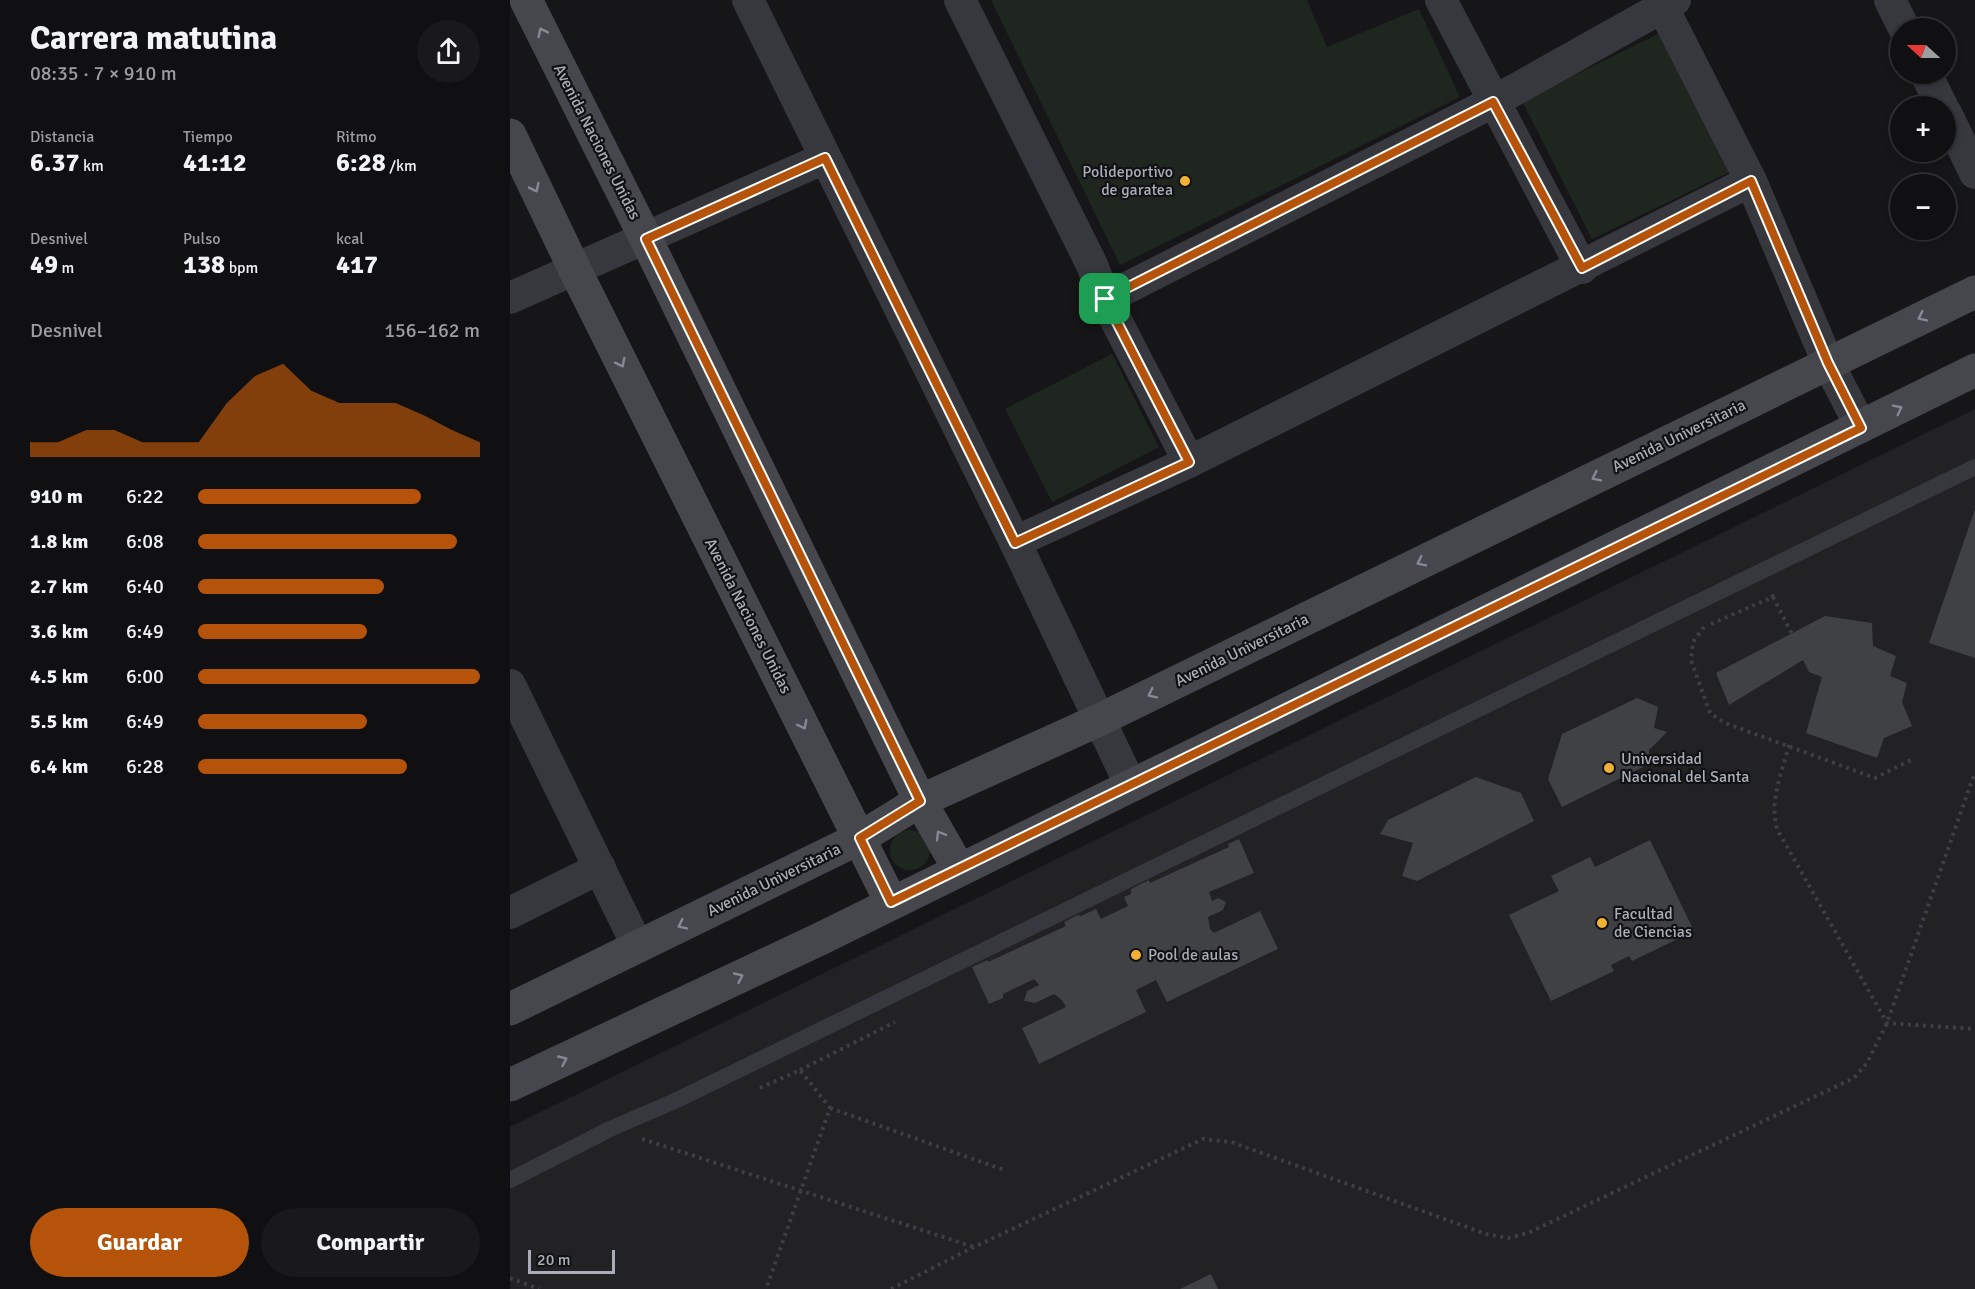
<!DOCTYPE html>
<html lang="es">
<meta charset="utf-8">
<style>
body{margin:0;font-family:Signika,sans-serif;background:#19191b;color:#f1f3f6;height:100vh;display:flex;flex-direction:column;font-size:22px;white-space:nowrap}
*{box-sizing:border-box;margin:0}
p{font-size:20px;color:#9c9d9f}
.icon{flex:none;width:33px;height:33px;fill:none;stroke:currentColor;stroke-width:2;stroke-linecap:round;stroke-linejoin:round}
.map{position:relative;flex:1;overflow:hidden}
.panel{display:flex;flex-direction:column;background:#101012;width:510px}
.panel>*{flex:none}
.needle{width:39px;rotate:291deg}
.controls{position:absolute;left:1380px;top:18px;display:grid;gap:12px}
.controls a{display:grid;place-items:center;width:66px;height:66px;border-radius:50%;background:#101012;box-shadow:0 3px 9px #0003,0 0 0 2px #303032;font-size:30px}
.scale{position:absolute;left:18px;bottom:15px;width:87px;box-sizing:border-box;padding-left:6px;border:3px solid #a8adb8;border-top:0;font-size:16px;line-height:21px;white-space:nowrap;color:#a8adb8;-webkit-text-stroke:4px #111113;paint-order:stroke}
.pin{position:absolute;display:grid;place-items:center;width:51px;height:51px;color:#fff;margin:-26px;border-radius:12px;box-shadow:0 3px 9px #0006}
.round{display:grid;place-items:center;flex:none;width:63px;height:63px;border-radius:32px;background:#19191b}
.overview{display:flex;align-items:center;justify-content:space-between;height:102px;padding:0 30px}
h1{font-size:33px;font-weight:800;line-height:45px}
.stats{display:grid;grid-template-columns:repeat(3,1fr);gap:9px;height:102px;padding:6px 30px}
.stats div{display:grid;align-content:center}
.stats b{font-size:26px;font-weight:800}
.stats small{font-size:16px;font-weight:400}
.stats p{font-size:16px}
.chart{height:168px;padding:12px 30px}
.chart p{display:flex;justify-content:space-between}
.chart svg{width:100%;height:108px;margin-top:6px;fill:#b45309;opacity:.7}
.action{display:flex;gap:12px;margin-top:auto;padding:12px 30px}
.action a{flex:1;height:69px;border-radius:36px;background:#b45309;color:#fff;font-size:24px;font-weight:800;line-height:69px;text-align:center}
.action a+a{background:#19191b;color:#f1f3f6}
ul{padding:0 30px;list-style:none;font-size:20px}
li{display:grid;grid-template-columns:96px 72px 1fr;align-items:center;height:45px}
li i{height:15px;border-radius:8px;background:#b45309}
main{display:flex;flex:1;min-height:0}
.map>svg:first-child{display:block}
.built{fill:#222225}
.green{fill:#1e261f}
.building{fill:#404145}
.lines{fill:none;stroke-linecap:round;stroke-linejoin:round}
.path{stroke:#3d3f44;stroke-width:4;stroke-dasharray:3 4.5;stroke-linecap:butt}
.service{stroke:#37383d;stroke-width:16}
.minor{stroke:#37383d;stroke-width:32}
.secondary{stroke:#45474d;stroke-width:33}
.oneway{stroke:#858993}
.route-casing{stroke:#fff;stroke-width:12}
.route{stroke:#b45309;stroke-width:8}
.poi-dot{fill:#f2b134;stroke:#111113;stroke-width:2}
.labels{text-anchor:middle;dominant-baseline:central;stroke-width:4.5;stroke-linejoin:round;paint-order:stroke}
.street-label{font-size:16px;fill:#a8adb8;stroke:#111113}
.poi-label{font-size:16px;fill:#a8adb8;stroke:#111113;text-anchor:start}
</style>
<main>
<section class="panel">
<div class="overview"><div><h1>Carrera matutina</h1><p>08:35 · 7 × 910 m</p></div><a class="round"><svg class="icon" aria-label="share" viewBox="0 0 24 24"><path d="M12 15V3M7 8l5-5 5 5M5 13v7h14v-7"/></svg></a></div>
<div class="stats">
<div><p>Distancia</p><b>6.37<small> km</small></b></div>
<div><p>Tiempo</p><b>41:12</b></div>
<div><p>Ritmo</p><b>6:28<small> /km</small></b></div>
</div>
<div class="stats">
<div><p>Desnivel</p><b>49<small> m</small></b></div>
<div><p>Pulso</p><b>138<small> bpm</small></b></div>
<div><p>kcal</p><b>417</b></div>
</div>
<div class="chart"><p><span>Desnivel</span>156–162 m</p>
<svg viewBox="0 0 160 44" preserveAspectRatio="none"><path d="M0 44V38L10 38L20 33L30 33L40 38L50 38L60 38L70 22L80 11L90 6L100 17L110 22L120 22L130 22L140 27L150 33L160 38V44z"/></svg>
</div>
<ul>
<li><b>910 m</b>6:22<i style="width:79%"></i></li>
<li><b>1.8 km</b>6:08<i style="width:92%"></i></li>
<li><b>2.7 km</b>6:40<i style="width:66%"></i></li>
<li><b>3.6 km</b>6:49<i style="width:60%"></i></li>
<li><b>4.5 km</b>6:00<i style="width:100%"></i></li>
<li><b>5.5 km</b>6:49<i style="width:60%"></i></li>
<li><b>6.4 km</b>6:28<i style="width:74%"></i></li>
</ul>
<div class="action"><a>Guardar</a><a>Compartir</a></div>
</section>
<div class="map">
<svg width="1465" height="1289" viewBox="0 0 1465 1289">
<rect width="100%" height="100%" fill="#161618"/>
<path class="built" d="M1465 409V1289H0V1127Z"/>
<g class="green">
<path d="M481 0H797L817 47 909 9 950 97 610 265Z"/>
<path d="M1150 33 1220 172 1082 239 1012 101Z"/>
<path d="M602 354 649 447 542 502 495 409Z"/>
<circle cx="400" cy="850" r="20"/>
</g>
<g class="building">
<path d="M1465 509V658L1419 643Z"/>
<path d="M1315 616 1362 623 1363 646 1386 656 1380 676 1397 683 1392 702 1402 726 1374 738 1367 758 1296 733 1312 677 1299 672 1293 660 1219 705 1206 673Z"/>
<path d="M1127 698 1148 707 1144 728 1157 732 1139 750V764L1052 807 1038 779 1052 734Z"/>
<path d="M966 777 1011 793 1024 821 907 881 892 876 903 843 870 834 878 820Z"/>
<path d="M729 839 744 873 699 892 702 901 708 898 716 902 713 910 698 917 700 929 704 933 750 911 768 949 657 1002 646 980 626 990 636 1012 529 1064 512 1028 556 1007 552 1000 544 994 525 1003 514 1001 517 991 529 985 524 979 493 994V998L479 1004 462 967 478 960V962L556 926 554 922 568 915 571 916 586 909 591 919 618 906 614 897 621 894V889L639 880 640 883 719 847 718 844Z"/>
<path d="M1140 840 1184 931 1122 961 1119 956 1101 965 1104 971 1041 1001 999 915 1049 891 1041 876 1080 857 1085 867Z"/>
<path d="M701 1274 708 1289H670Z"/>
</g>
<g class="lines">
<g class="path">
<path d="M1263 597 1282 634"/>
<path d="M1201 624 1263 597 1261 591"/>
<path d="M1194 627 1183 642 1181 660 1200 713 1215 723 1365 778 1403 759"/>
<path d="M1279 745C1272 773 1258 803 1268 831L1377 1023 1465 1029"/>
<path d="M290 1070 385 1022"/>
<path d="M250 1088 290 1070 320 1108 256 1289"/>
<path d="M320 1108 494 1170"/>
<path d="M132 1139 464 1247"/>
<path d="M0 1278 29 1289"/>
<path d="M381 1289 464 1247 693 1139 721 1142 976 1234 998 1238 1018 1233 1344 1078 1357 1063 1377 1023 1465 772"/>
</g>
<path class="service" d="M0 1180 100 1129 167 1100 1465 467"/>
<g class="minor">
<path d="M238 0 505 542 621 786"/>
<path d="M450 0 582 265 595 299 679 462"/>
<path d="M931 0 1072 268"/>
<path d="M1149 0 1241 181 1318 363 1351 427"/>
<path d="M1380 0 1394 28"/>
<path d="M1416 74 1432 106"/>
<path d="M1436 113 1465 173"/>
<path d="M0 298 315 158"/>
<path d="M595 299 983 102 1165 0"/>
<path d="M505 542 679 462 1241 181"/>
<path d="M0 685 128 947"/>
<path d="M0 913 90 868"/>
</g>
<g class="secondary">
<path d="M16 0 136 239 410 801 449 869"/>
<path d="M0 135 65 270 381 902"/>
<path d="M0 1009 350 838 410 801 589 720 1465 292"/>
<path d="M0 1085 312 938 1465 370"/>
</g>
</g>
<defs><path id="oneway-chevron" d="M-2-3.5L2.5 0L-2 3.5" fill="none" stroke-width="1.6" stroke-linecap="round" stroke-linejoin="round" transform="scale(1.5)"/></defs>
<g class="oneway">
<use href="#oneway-chevron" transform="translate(32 32) rotate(-116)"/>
<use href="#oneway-chevron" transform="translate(25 188) rotate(64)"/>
<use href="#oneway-chevron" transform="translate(1412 317) rotate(154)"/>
<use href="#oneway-chevron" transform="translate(111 363) rotate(63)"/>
<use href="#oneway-chevron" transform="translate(1388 409) rotate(-27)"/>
<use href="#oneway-chevron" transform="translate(1086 477) rotate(154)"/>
<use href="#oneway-chevron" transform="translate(911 562) rotate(154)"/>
<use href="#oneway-chevron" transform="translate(642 694) rotate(154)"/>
<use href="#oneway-chevron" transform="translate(293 725) rotate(63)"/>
<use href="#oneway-chevron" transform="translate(430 835) rotate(-120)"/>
<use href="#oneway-chevron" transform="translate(172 925) rotate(154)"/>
<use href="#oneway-chevron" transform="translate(229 977) rotate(-25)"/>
<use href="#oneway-chevron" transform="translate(53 1060) rotate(-25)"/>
</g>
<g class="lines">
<g class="route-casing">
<path id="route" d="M983 102 1072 268 1241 181 1318 363 1351 428 381 902 350 838 410 801 136 239 315 158 505 543 679 462 595 299Z"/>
</g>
<use href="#route" class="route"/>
</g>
<g class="poi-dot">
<circle cx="675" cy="181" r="6"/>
<circle cx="1099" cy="768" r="6"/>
<circle cx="1092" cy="923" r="6"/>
<circle cx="626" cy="955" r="6"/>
</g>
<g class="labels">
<g class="street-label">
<text transform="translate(87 142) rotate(63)">Avenida Naciones Unidas</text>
<text transform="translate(1169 436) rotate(-26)">Avenida Universitaria</text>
<text transform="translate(238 616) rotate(63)">Avenida Naciones Unidas</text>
<text transform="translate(732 650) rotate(-26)">Avenida Universitaria</text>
<text transform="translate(264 880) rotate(-26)">Avenida Universitaria</text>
</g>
<g class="poi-label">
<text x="663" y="172" text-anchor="end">Polideportivo<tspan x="663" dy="18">de garatea</tspan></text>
<text x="1111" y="759">Universidad<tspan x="1111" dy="18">Nacional del Santa</tspan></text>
<text x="1104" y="914">Facultad<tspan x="1104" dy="18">de Ciencias</tspan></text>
<text x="638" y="955">Pool de aulas</text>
</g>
</g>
</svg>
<div class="controls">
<a><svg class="needle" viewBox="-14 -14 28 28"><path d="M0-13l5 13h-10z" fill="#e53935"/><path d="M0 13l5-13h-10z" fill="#9c9d9f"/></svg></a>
<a>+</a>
<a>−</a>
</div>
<div class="scale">20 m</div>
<div class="pin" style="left:595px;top:299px;background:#1e9e55"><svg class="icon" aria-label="arrive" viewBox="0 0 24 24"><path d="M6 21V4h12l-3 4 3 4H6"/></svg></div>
</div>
</main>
